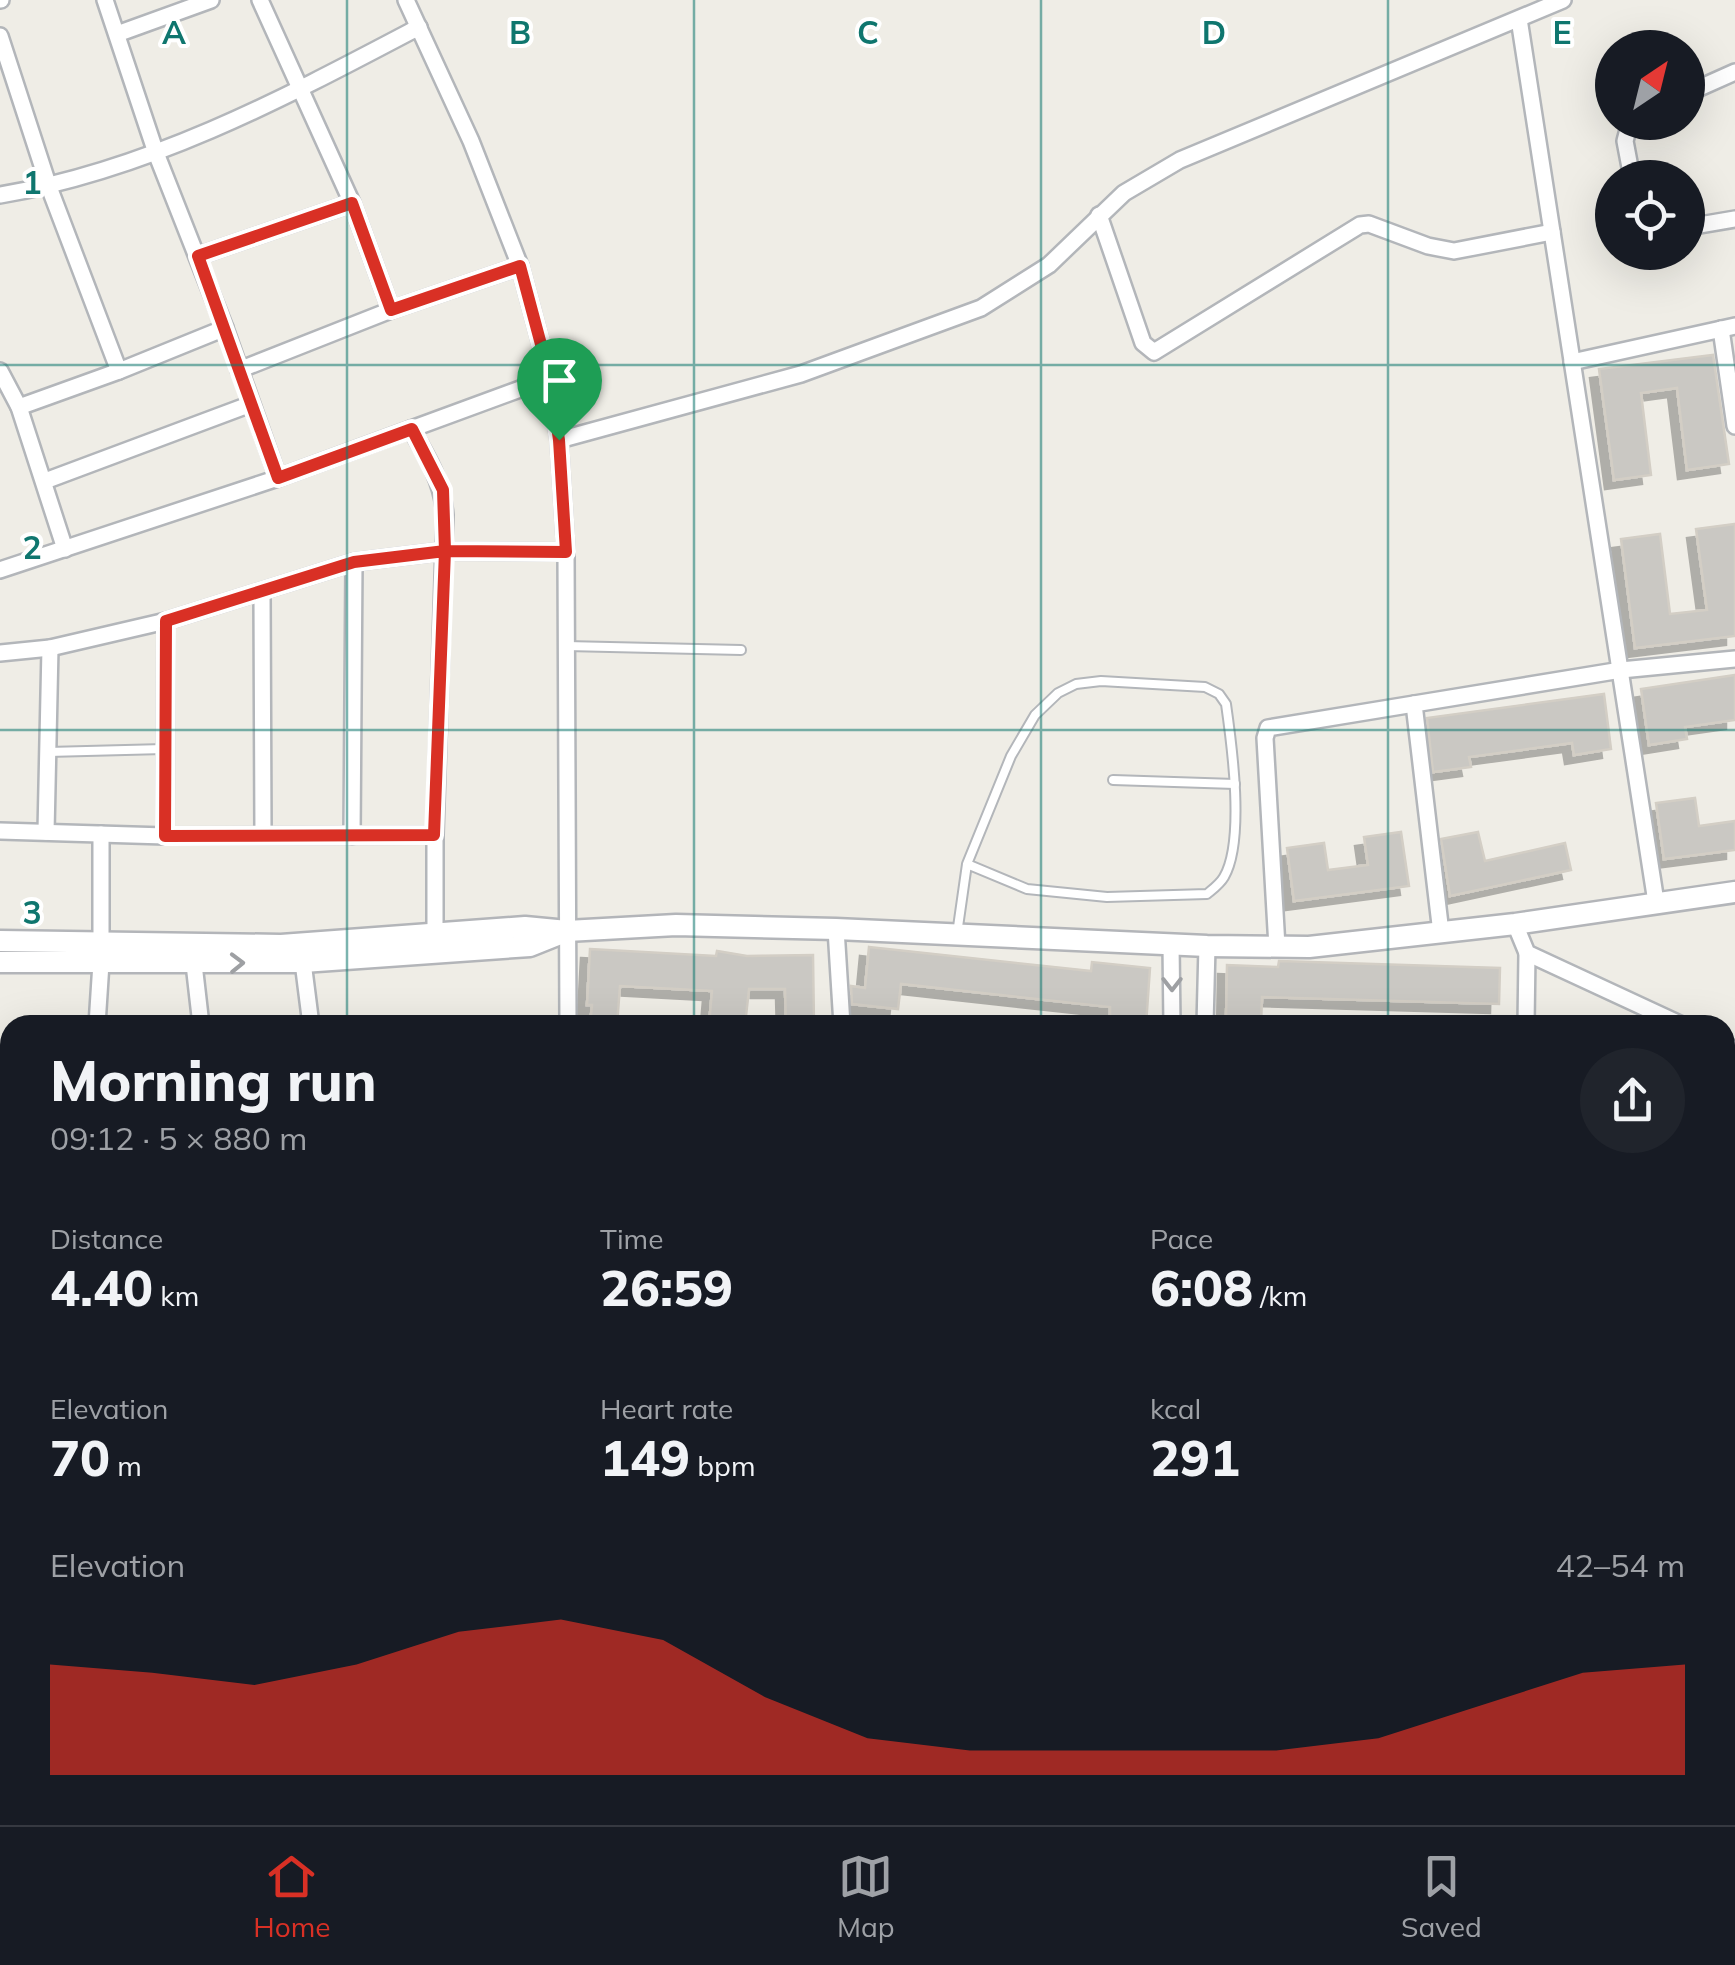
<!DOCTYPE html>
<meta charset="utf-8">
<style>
body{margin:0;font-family:Mulish,sans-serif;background:#20242c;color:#f1f3f6;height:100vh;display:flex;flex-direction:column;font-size:38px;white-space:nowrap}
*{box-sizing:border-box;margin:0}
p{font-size:32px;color:#9ea1a6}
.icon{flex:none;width:55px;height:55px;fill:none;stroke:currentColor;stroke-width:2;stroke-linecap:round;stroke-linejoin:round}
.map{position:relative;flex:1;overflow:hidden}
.panel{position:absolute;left:0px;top:1015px;width:1735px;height:810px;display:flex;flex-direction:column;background:#171b24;border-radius:30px 30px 0 0;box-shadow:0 10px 40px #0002}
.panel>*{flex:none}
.needle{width:65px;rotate:35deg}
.fabs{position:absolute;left:1595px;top:30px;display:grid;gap:20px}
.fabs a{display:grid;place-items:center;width:110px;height:110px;border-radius:50%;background:#171b24;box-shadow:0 10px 40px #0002;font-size:50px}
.pin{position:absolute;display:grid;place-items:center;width:85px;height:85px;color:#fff;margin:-102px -42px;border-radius:50% 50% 50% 0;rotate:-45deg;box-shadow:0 0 10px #0007}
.pin .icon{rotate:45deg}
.round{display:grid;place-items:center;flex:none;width:105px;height:105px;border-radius:52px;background:#20242c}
.headline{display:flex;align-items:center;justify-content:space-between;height:170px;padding:0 50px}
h1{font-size:55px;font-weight:800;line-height:75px}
.figures{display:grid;grid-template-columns:repeat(3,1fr);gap:15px;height:170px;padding:10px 50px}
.figures div{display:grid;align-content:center}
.figures b{font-size:50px;font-weight:800}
.figures small{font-size:28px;font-weight:400}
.figures p{font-size:28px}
.chart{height:280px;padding:20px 50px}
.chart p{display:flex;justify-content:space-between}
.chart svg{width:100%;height:180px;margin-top:10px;fill:#d93025;opacity:.7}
.menu{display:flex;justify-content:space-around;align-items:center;height:140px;border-top:2px solid #363941;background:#171b24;font-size:28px;color:#9ea1a6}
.menu a{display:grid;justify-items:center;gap:5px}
.menu .active{color:#d93025}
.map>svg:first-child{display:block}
.building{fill:#cac8c3;stroke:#d3cec5;stroke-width:2.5;filter:url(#shadow)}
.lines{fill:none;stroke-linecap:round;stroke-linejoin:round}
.service-casing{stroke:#b3b6ba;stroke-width:12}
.minor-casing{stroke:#b3b6ba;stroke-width:20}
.tertiary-casing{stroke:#b3b6ba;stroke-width:22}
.secondary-casing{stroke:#b3b5b9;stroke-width:25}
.service{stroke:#fff;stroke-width:8}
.minor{stroke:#fff;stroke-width:15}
.tertiary{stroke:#fff;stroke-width:18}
.secondary{stroke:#fff;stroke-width:20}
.oneway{stroke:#9ea0a3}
.route-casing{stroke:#fff;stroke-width:20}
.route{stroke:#d93025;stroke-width:12}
.grid{fill:none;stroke:#0f766e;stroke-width:2.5;stroke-opacity:0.55}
.grid-label{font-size:32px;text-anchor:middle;font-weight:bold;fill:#0f766e;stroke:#fff;stroke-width:8;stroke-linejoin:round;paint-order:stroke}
</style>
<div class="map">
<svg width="1735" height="1825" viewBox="0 0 1735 1825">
<defs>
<filter id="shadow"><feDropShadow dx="-9" dy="9" stdDeviation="0" flood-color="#0004"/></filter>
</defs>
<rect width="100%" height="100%" fill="#efede6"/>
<g class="building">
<path d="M1713 355 1729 464 1687 470 1677 388 1641 393 1651 475 1614 480 1599 369Z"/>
<path d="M1735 524V636L1635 648 1621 539 1660 534 1670 614 1707 610 1696 529Z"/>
<path d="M1735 675V720L1685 727 1687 739 1649 745 1641 689Z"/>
<path d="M1604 694 1611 749 1574 755 1572 743 1469 757 1471 767 1433 772 1427 718Z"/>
<path d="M1695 798 1699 826 1735 821V850L1664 859 1656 803Z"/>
<path d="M1401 832 1409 886 1294 901 1287 848 1324 843 1328 870 1368 865 1364 837Z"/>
<path d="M1478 832 1485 861 1565 843 1571 870 1450 896 1441 839Z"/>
<path d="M869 947 1091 971 1092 962 1150 968 1146 1025H1110V1007L901 984 898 1009 852 1004 851 986 865 988Z"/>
<path d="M590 949 716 956 717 951 747 956 813 955 814 1025H786L785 989H749L745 1025H709L712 991 620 986 617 1025H590L592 1005H587Z"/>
<path d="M1279 961 1500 968 1499 1004 1262 997 1261 1025H1231V1022H1226L1227 965 1278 967Z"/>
</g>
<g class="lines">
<g class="service-casing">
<g id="service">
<path d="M566 646 741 650"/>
<path d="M48 752 164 749"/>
<path d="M1113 780 1235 784"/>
<path d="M957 934 967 864 1011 756 1035 715 1058 693 1076 684 1101 681 1205 687 1219 694 1226 704C1232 746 1245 841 1224 877 1220 884 1213 889 1207 894L1107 897 1027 889 967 864"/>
</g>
</g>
<g class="minor-casing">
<g id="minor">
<path d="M0 0H1"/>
<path d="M105 0 156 153 225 328 278 478"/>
<path d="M260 0 352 203 391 310"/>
<path d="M406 0 471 141 520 266 550 378 559 440 566 552 568 1025"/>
<path d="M1519 19 1656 902"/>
<path d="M117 34 211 0"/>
<path d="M0 36 49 187 119 371"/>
<path d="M1688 93 1735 72"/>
<path d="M1630 122 1625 141 1632 178"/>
<path d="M0 195C150 170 286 97 419 27"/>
<path d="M1099 215 1143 343 1154 352 1360 225 1369 224 1428 246 1454 251 1552 232"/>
<path d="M1688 227 1735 219"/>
<path d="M198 256 352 203"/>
<path d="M1721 329 1735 426"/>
<path d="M1572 362 1735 326"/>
<path d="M239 370 391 310 520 266"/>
<path d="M0 371 19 407 65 549"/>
<path d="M19 407 119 371 225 328"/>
<path d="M411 429C428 458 442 481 445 515L435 835V935"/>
<path d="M559 440 801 374 981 308 1049 265 1124 193 1180 160 1563 0"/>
<path d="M45 481 251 404"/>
<path d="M0 570 278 478 550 378"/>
<path d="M262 593 263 835"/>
<path d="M0 653 50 648 166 621 354 562 445 551 566 552"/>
<path d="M0 831 165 836 435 835"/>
<path d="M46 832 50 648"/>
<path d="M165 836 166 621"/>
<path d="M352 836 354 562"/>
<path d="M1515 924 1527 953 1682 1025"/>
<path d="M836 929 842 1025"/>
<path d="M1441 933 1414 704 1621 670 1735 659"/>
<path d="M1171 944 1172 1025"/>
<path d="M1277 947 1265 738 1268 728 1414 704"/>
<path d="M303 962 311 1025"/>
<path d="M194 964 201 1025"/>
<path d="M97 1025 101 963V834"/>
<path d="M1205 1025 1207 946"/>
<path d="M1526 1025 1527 953"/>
<path d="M1725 1045 1735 1050"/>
<path d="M1725 1123H1735"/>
<path d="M0 1224 10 1223"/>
<path d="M1725 1236H1735"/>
<path d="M0 1291H10"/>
<path d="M1725 1331 1735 1317"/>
<path d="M0 1384H10"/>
<path d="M0 1448 10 1450"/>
<path d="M0 1583 10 1585"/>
<path d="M699 1815V1825"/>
<path d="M1119 1815 1120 1825"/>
<path d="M1236 1815 1237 1825"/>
<path d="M548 1825 549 1815"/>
<path d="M846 1825V1815"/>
<path d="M1347 1825 1355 1815"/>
</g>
</g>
<g class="tertiary-casing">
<path id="tertiary" d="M0 1812 28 1825"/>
</g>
<g class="secondary-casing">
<g id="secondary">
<path d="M0 941 281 945 525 927 567 931 676 925 836 929 1207 946 1309 947 1515 924 1735 892"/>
<path d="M0 962H303L530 946 565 932"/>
</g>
</g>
<use href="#service" class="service"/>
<use href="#minor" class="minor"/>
<use href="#tertiary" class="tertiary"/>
<use href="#secondary" class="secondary"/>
</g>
<defs><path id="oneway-chevron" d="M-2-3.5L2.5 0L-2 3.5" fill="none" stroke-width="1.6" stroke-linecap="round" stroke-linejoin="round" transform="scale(2.5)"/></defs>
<g class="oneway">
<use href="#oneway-chevron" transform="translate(237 963) rotate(-1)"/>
<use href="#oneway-chevron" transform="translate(1172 984) rotate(90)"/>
</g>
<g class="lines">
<g class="route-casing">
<path id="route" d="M559 440 550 378 520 266 391 310 352 203 198 256 278 478 412 429 443 490 445 551 354 562 166 621 165 836 434 835 445 551 566 552 559 440"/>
</g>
<use href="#route" class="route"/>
</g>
<path class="grid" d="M347 0V1025M694 0V1025M1041 0V1025M1388 0V1025M0 365H1735M0 730H1735M0 1095H10M1725 1095H1735M0 1460H10M1725 1460H1735M347 1815V1825M694 1815V1825M1041 1815V1825M1388 1815V1825"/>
<g class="grid-label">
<text x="174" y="44">A</text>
<text x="520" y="44">B</text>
<text x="868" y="44">C</text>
<text x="1214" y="44">D</text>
<text x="1562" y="44">E</text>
<text x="32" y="194">1</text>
<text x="32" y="559">2</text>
<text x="32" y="924">3</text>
</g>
</svg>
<div class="fabs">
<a><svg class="needle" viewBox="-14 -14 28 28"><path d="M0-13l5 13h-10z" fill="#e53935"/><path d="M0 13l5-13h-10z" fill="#9ea1a6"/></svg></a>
<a><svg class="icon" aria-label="locate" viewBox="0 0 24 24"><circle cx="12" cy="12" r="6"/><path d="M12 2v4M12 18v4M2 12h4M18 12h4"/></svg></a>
</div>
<div class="pin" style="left:559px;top:440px;background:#1e9e55"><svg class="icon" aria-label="arrive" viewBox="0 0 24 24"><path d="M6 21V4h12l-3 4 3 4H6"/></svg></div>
<section class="panel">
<div class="headline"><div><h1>Morning run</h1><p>09:12 · 5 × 880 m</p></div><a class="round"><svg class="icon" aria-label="share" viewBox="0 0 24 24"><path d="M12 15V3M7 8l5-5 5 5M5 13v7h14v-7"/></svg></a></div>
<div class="figures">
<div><p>Distance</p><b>4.40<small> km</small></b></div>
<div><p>Time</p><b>26:59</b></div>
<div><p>Pace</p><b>6:08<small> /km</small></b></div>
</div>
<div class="figures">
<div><p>Elevation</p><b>70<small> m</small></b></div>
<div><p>Heart rate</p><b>149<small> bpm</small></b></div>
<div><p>kcal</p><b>291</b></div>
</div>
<div class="chart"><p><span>Elevation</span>42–54 m</p>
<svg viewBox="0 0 160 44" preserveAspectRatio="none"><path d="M0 44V17L10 19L20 22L30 17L40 9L50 6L60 11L70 25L80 35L90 38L100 38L110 38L120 38L130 35L140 27L150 19L160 17V44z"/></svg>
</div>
</section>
</div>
<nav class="menu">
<a class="active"><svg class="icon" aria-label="home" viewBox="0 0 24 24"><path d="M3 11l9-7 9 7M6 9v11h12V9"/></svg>Home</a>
<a><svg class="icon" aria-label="map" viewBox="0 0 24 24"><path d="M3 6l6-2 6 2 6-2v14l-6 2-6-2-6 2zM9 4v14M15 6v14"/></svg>Map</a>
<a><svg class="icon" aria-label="saved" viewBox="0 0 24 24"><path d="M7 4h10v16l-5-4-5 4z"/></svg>Saved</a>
</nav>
